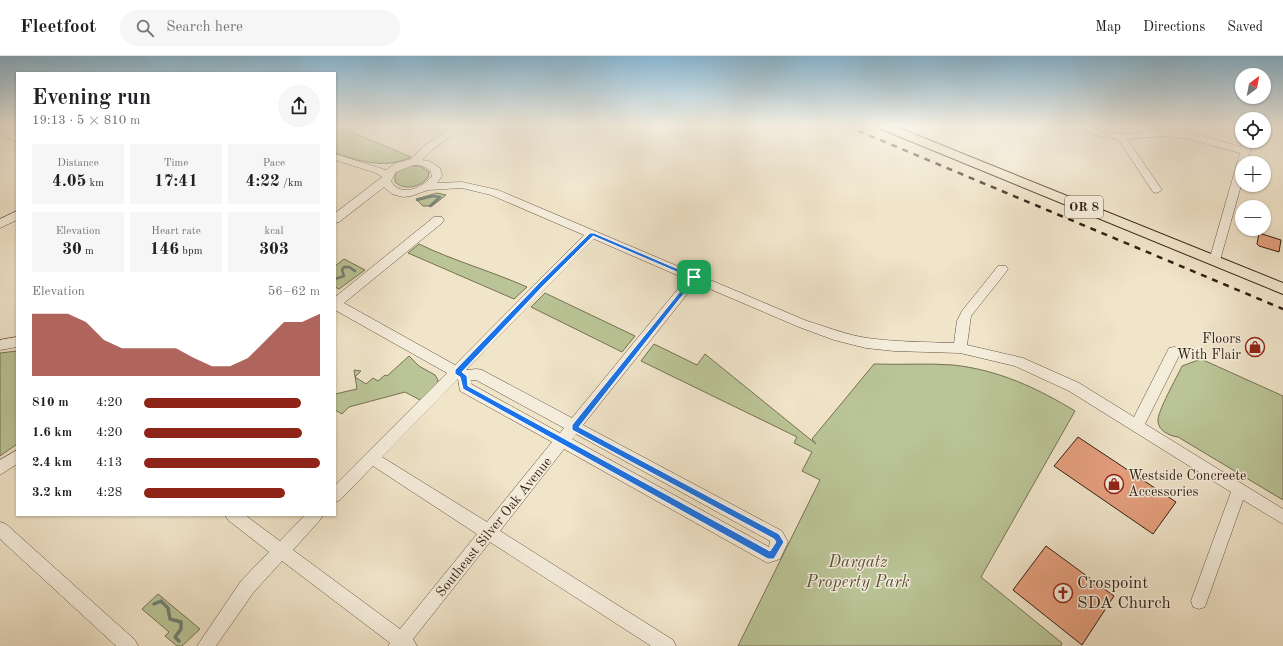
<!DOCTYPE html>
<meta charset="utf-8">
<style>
body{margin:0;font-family:"Old Standard TT",serif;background:#f6f6f6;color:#202124;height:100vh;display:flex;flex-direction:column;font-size:15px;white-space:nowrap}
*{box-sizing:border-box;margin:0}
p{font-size:13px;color:#757577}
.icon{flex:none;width:22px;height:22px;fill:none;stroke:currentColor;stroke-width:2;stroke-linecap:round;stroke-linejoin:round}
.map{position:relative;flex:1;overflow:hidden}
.sheet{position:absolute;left:16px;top:16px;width:320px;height:444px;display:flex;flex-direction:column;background:#fff;border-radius:0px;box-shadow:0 1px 3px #0004}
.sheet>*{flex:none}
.needle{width:26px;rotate:32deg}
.controls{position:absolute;left:1235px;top:12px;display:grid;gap:8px}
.controls a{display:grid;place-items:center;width:36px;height:36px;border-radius:50%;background:#fff;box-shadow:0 1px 3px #0004;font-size:20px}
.pin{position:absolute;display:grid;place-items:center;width:34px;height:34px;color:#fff;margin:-17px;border-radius:8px;box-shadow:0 2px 6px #0006}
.round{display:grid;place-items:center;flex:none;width:42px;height:42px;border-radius:21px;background:#f6f6f6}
.overview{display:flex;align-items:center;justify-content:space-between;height:68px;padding:0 16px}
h1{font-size:22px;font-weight:700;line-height:30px}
.figures{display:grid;grid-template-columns:repeat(3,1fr);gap:6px;height:68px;padding:4px 16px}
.figures div{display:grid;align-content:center;border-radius:0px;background:#f6f6f6;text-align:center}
.figures b{font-size:17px;font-weight:700}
.figures small{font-size:11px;font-weight:400}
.figures p{font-size:11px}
.chart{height:112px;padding:8px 16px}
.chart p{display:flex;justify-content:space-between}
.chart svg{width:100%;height:72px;margin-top:4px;fill:#8f2418;opacity:.7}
ul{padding:0 16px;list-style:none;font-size:13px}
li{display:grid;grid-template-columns:64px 48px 1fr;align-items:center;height:30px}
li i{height:10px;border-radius:5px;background:#8f2418}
header{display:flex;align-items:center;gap:24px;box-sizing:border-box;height:56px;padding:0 20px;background:#fff;border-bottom:1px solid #e0e0e0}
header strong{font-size:19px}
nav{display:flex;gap:22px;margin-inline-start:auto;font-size:14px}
.search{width:280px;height:36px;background:#f6f6f6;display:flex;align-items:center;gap:10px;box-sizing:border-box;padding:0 14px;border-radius:22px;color:#757577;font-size:15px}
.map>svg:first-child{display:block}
.green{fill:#bac496;stroke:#767154}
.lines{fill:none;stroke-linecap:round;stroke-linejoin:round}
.stream-far1{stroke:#707f74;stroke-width:2.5}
.stream{stroke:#707f74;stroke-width:3.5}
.building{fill:#e59f7e;stroke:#321e13}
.minor-casing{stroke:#625040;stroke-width:1}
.major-casing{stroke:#321e13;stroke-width:2}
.minor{fill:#f5eddc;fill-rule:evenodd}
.major{fill:#f0e4c9;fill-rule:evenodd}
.rail{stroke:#321e13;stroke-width:2.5;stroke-dasharray:6 6;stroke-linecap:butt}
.route{fill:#1a73e8;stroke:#fff;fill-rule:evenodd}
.labels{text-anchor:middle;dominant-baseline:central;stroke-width:3;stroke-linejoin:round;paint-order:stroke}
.shield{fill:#f5eddc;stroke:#6c5c4f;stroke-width:1}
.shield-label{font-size:13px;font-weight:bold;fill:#321e13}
.poi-label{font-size:14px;fill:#321e13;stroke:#f5eddc;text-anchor:end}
.street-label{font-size:14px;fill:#321e13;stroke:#f5eddc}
.near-park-label{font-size:17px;font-style:italic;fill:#5b503a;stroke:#f5eddc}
.near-poi-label{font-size:17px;fill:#321e13;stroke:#f5eddc;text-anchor:start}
</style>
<header>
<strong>Fleetfoot</strong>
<div class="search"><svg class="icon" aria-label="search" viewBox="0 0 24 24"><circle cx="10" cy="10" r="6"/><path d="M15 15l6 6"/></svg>Search here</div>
<nav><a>Map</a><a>Directions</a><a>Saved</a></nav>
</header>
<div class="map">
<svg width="1283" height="590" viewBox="0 0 1283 590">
<rect width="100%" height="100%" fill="#f0e4c9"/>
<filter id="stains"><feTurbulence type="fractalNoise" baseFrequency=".005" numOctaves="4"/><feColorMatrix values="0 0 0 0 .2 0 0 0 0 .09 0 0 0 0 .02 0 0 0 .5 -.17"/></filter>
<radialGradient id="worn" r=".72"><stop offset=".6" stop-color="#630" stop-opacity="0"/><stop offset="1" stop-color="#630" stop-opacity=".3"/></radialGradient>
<g class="green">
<path d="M335 70H337L411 101C387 113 362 106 338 98L335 97Z"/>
<path d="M420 110 429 116 428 121C422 131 404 135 395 126V118C401 111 411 109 420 110Z"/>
<path d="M437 137 446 139 432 150H423L416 143Z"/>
<path d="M419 188C454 205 491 215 527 231L514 243 408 197Z"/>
<path d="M344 203 365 214 339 233 335 231V210Z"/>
<path d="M545 237 635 280 622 296 531 251Z"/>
<path d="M654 288 697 309 705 298 816 388 812 383 874 308C900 309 927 307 953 309 999 314 1037 332 1075 355L981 521 1062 587 1061 590H738L820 424 802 415 812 396 794 387 797 381 641 305Z"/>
<path d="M17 295V388L0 400V297Z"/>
<path d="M409 300 419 310 435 319 438 324 437 328 420 344 405 336 349 351 342 358 335 354V338L357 333 354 314 361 315 355 321 366 328 373 322 378 325 385 319 387 320Z"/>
<path d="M1201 303 1283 340V444L1178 381C1169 380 1158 374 1158 365 1157 356 1177 321 1182 310Z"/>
<path d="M158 538 200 573 182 590H177L165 580 169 576 142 553Z"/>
</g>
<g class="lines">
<g class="stream-far1">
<path d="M417 144 433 140 440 141 430 150"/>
<path d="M335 223 344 220 342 214 344 211H349L355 215"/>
</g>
<path class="stream" d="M154 548 161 545 168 552 170 563 181 566V573L175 581 179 585"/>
</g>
<g class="building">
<path d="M1259 177 1281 184 1279 196 1259 190 1257 188Z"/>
<path d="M1078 381 1176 446 1153 478 1054 410Z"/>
<path d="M1046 490 1114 540 1082 589 1013 534Z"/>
</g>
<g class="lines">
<g class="minor-casing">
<g id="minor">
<path d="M0 70 17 79V86L0 77Z"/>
<path d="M454 70H465L432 94 422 104 429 105 440 112 442 120 437 127 462 126 498 134 807 265C827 271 847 279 867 282 896 286 925 286 954 287L957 265 962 255 998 210H1006L1008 213 1006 216 971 260 967 289 1023 302 1079 327 1134 361 1169 292 1174 291 1179 292 1181 296 1145 368 1283 453V468L1243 444 1207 545 1205 551 1199 553 1193 551 1191 545 1231 436 1069 335 1015 310 960 297 894 295 866 292 834 284 799 271 696 227 583 369 782 475 788 486 780 503 768 507 762 504 564 393 500 475 673 584 676 590H651L490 486 413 583 417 590H388L390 587 282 505 253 537 216 590H197L241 525 269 496 228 464 225 459H245L280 485 305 459H323L320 464 293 494 400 573 477 478 373 410 340 444 335 446V429L447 317 335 254V241L434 161H442L444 164 442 167 344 247 455 309 584 179 491 139 462 132 428 134 411 140 403 141 392 138 384 131 339 166 335 167V157L382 121 376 117 335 104V98L386 114 396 107 411 103 424 90ZM414 109 423 110 430 114 432 120C423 132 400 142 391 125L396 116ZM594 183 686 223 572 362 482 314 477 313 466 314ZM458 323 460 335 552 386 487 466 382 401ZM471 324H476L564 372 560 377 471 328ZM576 378 770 485 769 491 572 383Z"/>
<path d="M1073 70C1089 68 1104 77 1121 78 1135 79 1149 74 1164 74 1190 75 1216 84 1241 91L1243 85H1253L1247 107H1242V126L1219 208 1215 209 1209 205 1240 97 1185 82 1163 80 1127 83 1162 134 1157 137 1153 136 1118 83 1095 79Z"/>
<path d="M17 155V164L0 172V163Z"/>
<path d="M17 281V291L0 294V284Z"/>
<path d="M17 394V408L0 419V404Z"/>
<path d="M0 466 6 468 135 584 138 590H116L0 483Z"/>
</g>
</g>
<g class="major-casing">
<path id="major" d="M879 70H894L1283 227V238L881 73Z"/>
</g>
<use href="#minor" class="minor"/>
<use href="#major" class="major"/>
<path class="rail" d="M847 70 1283 253"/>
</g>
<linearGradient id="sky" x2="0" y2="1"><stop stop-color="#89b8d4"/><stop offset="0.46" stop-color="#f8f3e7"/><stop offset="1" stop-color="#f8f3e7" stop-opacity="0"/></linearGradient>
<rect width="1283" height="152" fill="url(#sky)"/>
<path class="route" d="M590 177H594L697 221 579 371 779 478 784 486 774 503H768L463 333 460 321 455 318V314L540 226ZM593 180 691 222 572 369V374L774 483 776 486 770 495 468 330 467 320 462 316 544 229Z"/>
<defs>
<g id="shop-ring" transform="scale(1)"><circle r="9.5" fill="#f5eddc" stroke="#8f2418" stroke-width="1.5"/><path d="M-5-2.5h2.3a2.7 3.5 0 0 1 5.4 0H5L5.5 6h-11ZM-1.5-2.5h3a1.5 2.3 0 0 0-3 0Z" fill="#8f2418"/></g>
<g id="church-ring" transform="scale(1)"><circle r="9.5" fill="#f5eddc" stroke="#8f2418" stroke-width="1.5"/><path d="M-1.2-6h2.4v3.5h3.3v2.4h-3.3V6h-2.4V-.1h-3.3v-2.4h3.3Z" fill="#8f2418"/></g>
</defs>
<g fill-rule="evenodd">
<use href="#shop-ring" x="1255" y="291"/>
<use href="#shop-ring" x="1114" y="428"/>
<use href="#church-ring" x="1063" y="537"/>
</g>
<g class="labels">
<rect class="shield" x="1065" y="140" width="38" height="22" rx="3"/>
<g class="shield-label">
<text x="1084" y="151">OR 8</text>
</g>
<g class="poi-label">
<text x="1241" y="283">Floors<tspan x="1241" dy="16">With Flair</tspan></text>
<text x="1128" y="420" text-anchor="start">Westside Concreete<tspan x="1128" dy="16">Accessories</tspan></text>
</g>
<g class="street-label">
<text transform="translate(494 471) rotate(-51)">Southeast Silver Oak Avenue</text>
</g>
<g class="near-park-label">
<text x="858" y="506">Dargatz<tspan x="858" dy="20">Property Park</tspan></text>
</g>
<g class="near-poi-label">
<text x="1077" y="527">Crospoint<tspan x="1077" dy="20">SDA Church</tspan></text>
</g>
</g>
<rect width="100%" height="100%" filter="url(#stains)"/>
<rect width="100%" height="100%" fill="url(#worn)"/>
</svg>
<div class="controls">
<a><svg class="needle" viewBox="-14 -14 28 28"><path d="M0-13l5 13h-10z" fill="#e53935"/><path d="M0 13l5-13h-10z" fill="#757577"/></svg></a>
<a><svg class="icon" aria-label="locate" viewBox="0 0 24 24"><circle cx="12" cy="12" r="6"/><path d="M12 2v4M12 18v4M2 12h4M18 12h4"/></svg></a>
<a>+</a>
<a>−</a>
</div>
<div class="pin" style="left:694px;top:221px;background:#1e9e55"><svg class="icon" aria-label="arrive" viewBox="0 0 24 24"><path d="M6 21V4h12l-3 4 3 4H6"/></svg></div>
<section class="sheet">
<div class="overview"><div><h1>Evening run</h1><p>19:13 · 5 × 810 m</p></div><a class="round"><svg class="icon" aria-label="share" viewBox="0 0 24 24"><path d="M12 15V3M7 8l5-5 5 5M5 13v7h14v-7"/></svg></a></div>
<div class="figures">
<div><p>Distance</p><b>4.05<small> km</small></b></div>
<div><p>Time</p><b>17:41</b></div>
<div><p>Pace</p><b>4:22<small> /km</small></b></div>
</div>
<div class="figures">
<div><p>Elevation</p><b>30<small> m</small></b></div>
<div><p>Heart rate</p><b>146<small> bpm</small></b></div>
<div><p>kcal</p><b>303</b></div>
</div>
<div class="chart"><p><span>Elevation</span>56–62 m</p>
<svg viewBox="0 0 160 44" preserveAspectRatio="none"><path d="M0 44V6L10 6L20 6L30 11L40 22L50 27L60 27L70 27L80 27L90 33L100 38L110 38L120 33L130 22L140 11L150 11L160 6V44z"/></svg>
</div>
<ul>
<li><b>810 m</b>4:20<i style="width:89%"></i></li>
<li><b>1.6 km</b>4:20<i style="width:90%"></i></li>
<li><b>2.4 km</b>4:13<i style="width:100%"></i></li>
<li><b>3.2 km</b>4:28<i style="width:80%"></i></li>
</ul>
</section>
</div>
